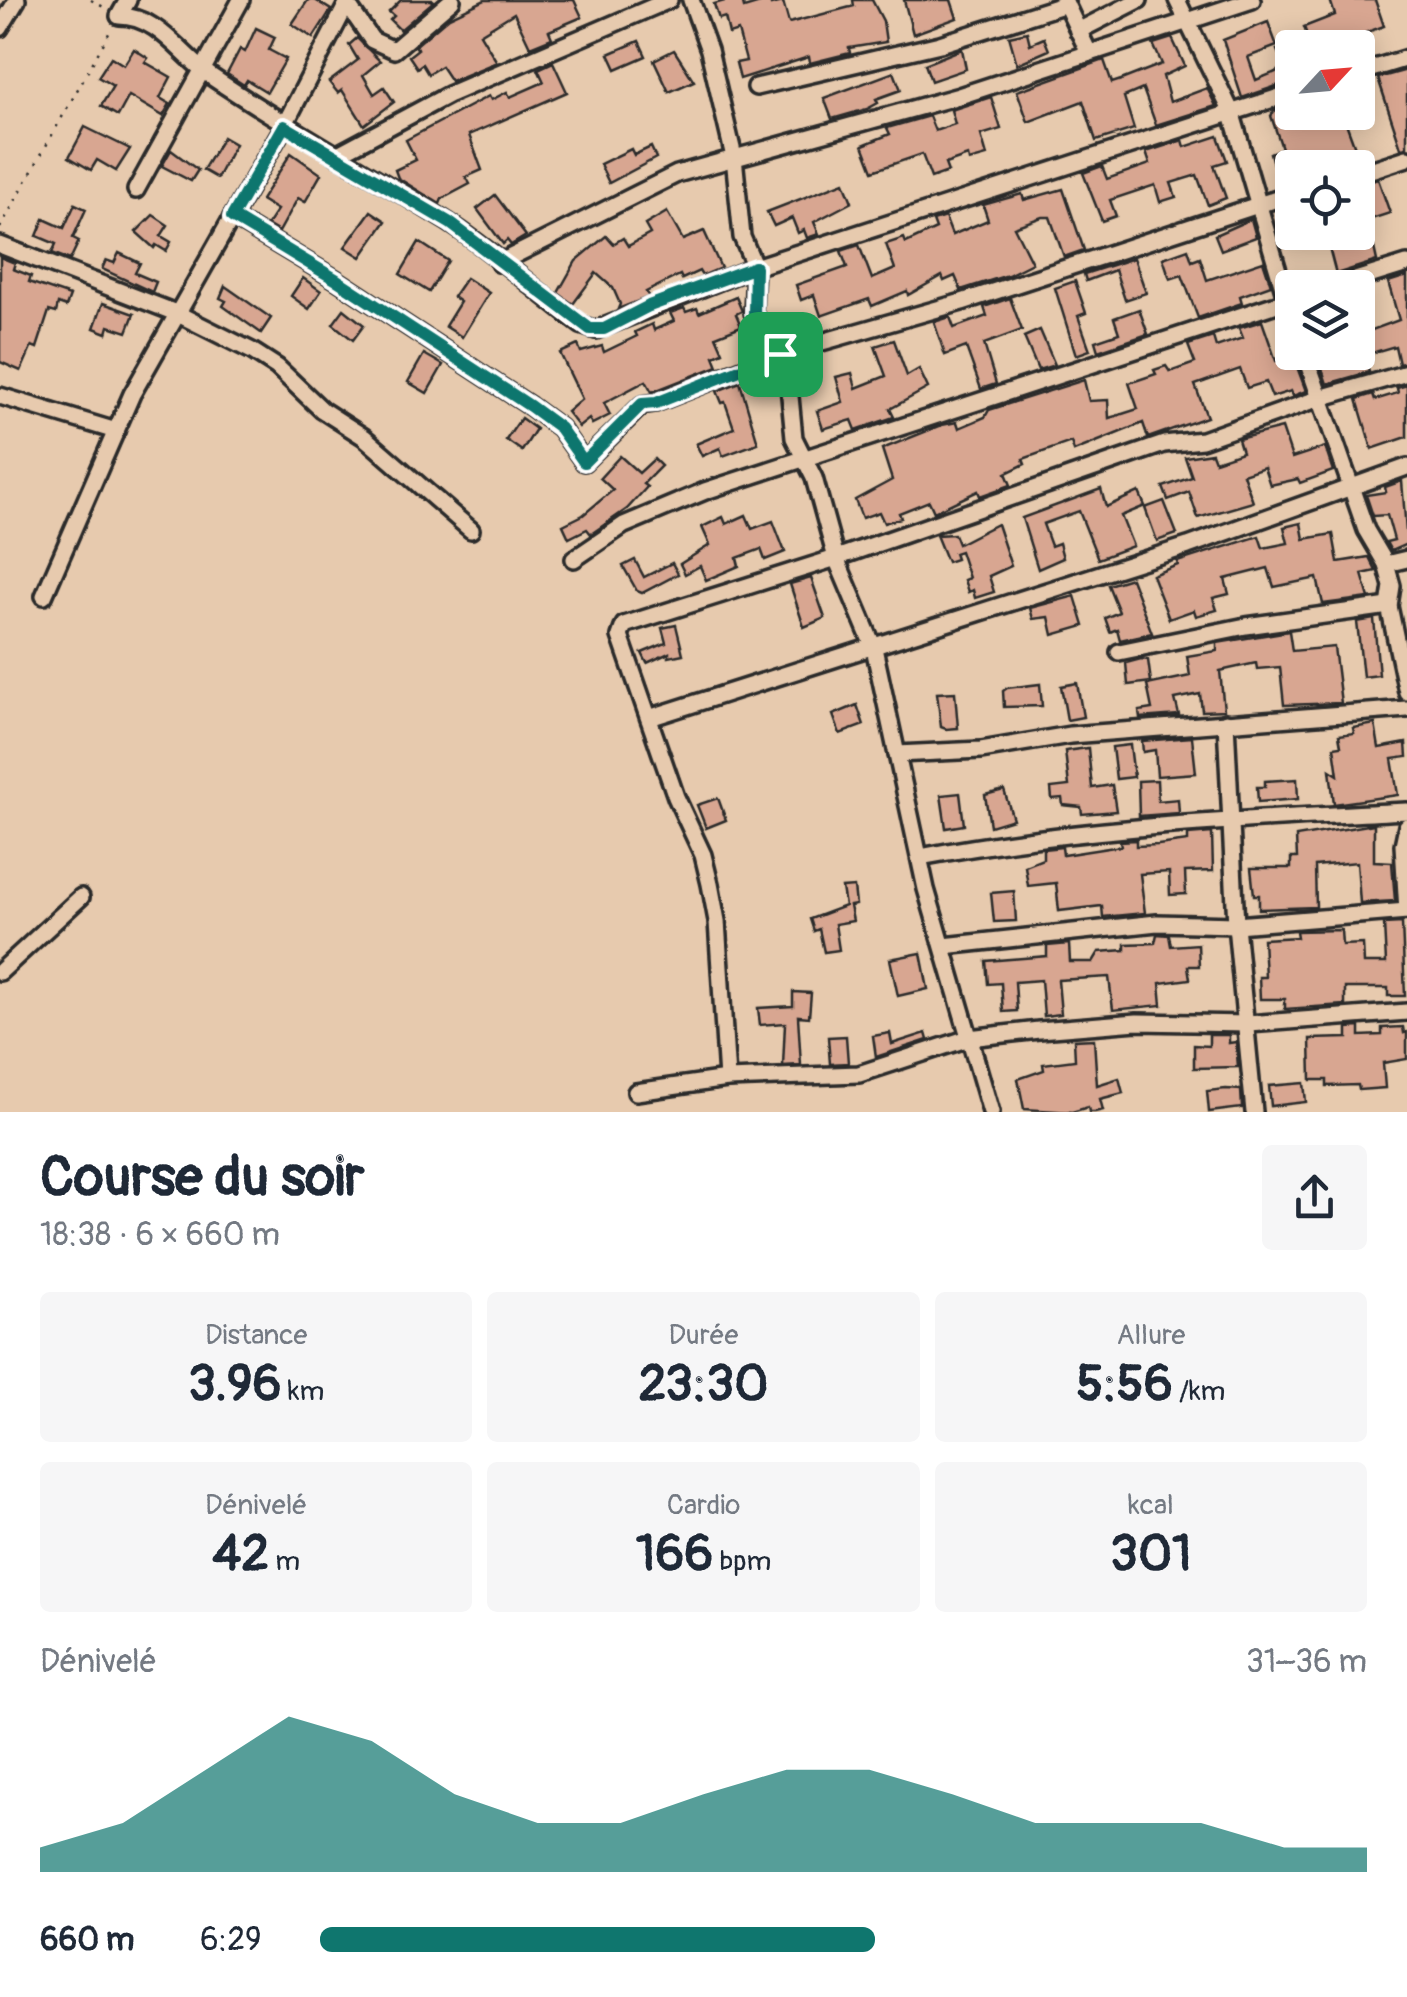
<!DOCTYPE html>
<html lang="fr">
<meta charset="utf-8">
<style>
body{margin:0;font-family:Pangolin,sans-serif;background:#f6f6f7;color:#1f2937;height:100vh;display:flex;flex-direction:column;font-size:38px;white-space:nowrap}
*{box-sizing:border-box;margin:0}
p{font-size:32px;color:#747a83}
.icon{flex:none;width:55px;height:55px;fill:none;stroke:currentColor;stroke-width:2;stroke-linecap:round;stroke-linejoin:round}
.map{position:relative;height:1112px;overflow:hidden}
.sheet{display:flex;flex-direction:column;background:#fff;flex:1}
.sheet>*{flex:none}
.needle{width:65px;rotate:64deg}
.tools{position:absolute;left:1275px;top:30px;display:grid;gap:20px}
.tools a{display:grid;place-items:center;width:100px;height:100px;border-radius:10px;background:#fff;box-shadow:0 5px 25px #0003;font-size:50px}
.pin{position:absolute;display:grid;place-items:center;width:85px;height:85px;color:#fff;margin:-42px;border-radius:20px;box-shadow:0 5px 15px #0006}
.round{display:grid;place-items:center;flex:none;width:105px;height:105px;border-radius:10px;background:#f6f6f7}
.headline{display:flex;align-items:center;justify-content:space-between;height:170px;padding:0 40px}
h1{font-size:55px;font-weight:700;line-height:75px}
.metrics{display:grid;grid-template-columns:repeat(3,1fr);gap:15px;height:170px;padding:10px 40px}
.metrics div{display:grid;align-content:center;border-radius:10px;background:#f6f6f7;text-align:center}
.metrics b{font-size:50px;font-weight:700}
.metrics small{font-size:28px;font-weight:400}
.metrics p{font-size:28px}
.chart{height:280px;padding:20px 40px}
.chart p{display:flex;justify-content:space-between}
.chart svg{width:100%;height:180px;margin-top:10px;fill:#0f766e;opacity:.7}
ul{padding:0 40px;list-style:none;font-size:32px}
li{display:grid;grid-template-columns:160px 120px 1fr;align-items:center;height:75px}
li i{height:25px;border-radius:12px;background:#0f766e}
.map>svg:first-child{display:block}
.building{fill:#d8a691;stroke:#2b2b2b;stroke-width:2.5}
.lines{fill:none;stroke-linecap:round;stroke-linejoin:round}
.minor-casing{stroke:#2b2b2b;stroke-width:22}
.path{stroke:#2b2b2b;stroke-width:2.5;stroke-dasharray:2.5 8;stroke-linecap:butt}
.minor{stroke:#e7caae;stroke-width:15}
.route-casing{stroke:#fff;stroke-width:20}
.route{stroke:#0f766e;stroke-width:12}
</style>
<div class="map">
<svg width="1407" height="1112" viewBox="0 0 1407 1112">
<rect width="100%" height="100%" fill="#e7caae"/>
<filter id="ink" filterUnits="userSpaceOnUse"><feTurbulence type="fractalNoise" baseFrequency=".01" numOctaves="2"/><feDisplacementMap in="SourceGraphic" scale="20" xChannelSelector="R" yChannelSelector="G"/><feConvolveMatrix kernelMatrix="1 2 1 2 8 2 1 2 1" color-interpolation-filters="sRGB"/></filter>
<g filter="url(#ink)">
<g class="building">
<path d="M308 0H315L331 10 313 38 292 24Z"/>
<path d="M401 0H433L434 1 400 30 390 20 394 16 389 12Z"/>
<path d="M485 0H574L582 17 549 31 552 38 530 47 514 13 480 34 497 62 451 81 441 66 428 74 422 64 417 68 409 56 418 49 415 46 449 17Z"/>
<path d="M728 0H742L744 8 770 0 771 5 783 2 789 23 854 6 853 0H872L883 21 886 42 849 48 850 53 810 63 809 57 740 79 736 63 746 61 738 31 729 34 725 17 719 19 714 4Z"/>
<path d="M904 0H951L957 18 913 34Z"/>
<path d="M1330 0H1375L1384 26 1362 34 1367 48H1292V62L1284 66 1277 50 1308 38 1304 27 1335 15Z"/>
<path d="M1268 22 1277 46 1248 57 1256 80 1283 69 1288 82 1242 98 1223 40Z"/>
<path d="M256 28 275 37 269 50 286 59 267 92 247 80 244 85 227 74 240 49 245 52Z"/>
<path d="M1027 32 1030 44 1044 38 1049 50 1017 64 1009 36Z"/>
<path d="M357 38 380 61 363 75 374 94 384 87 394 102 364 125 342 90 338 93 329 82 358 60 349 45Z"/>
<path d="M1172 38 1185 66 1163 76 1170 102 1207 88 1216 106 1156 125 1143 89 1124 97 1134 129 1096 141 1083 101 1028 122 1017 91 1104 60 1112 83 1121 80 1162 64 1153 44Z"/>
<path d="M639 41 646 56 616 69 609 54Z"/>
<path d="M134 49 148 58 145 62 171 77 160 98 170 104 163 116 129 96 118 116 101 106 113 86 98 77 111 57 124 65Z"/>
<path d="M962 49 966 69 931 81 925 64Z"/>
<path d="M674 50 694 81 669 92 654 60Z"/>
<path d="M553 62 567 92 469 135 482 170 466 177 470 184 442 199 440 204 398 178 395 170 416 160 406 140 489 96 491 100 507 92 510 97 544 82 538 69Z"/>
<path d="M1407 70V147L1401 148 1378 78Z"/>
<path d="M894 72 901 90 876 99 878 103 867 109 832 119 824 98Z"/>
<path d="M991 97 1001 129 981 135 987 156 969 161 968 156 945 164 948 172 931 178 922 154 873 171 863 145 890 134 887 128 929 116 935 131 955 124 951 110Z"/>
<path d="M1292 105V112H1342L1360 161 1340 168H1292V183L1279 186 1270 153 1282 148 1271 116 1274 111Z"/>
<path d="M85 127 130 149 116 171 97 160 91 170 69 157Z"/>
<path d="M1218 136 1227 161 1214 165 1226 198 1208 205 1197 175 1171 183 1176 197 1160 202 1155 185 1110 200 1116 216 1102 221 1083 173 1102 166 1107 179 1150 164 1146 152 1183 140 1185 147Z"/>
<path d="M223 137 235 144 217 178 203 170Z"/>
<path d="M651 147 656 158 609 183 600 164 631 149 634 155Z"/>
<path d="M171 150 198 170 191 181 162 166Z"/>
<path d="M291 153 321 174 305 202 298 198 279 232 267 225 277 210 261 200Z"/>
<path d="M1378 179 1390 213 1368 220 1377 261 1336 274 1326 236 1358 232V185Z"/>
<path d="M844 182 852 202 814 222 819 234 807 238 804 230 798 233 792 218 774 226 767 212Z"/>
<path d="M1063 189 1084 250 1064 257 1050 217H1042L1014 227 1032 263 1008 275 961 290 955 276 944 281 942 276 908 295 907 291 872 306 869 299 821 316 814 295 801 300 796 285 847 267 841 251 859 245 872 279 895 269 886 244 904 238 906 243 936 229 933 221 945 217 952 235 988 220 983 205 1022 194 1024 200Z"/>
<path d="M495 195 526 236 511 245 507 240 503 244 477 209Z"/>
<path d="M75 204 86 209 73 238 79 241 70 260 52 253 56 244 37 236 44 219 64 228Z"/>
<path d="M371 211 386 221 361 257 345 247Z"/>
<path d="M667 212 683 240 704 231 721 268 702 276 699 271 682 279 680 275 646 292 649 297 618 309 620 304 613 288 596 273 573 304 558 293 576 261 606 236 613 244 623 238 628 246 650 234 645 225Z"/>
<path d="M153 215 168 225 161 236 171 242 166 251 156 245 154 248 136 232Z"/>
<path d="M1251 219 1256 237 1221 250 1215 235Z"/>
<path d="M419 242 448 261 429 292 400 274Z"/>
<path d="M1188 249 1192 261 1200 258 1207 280 1263 261 1271 285 1240 296 1242 303 1198 318 1182 275 1170 279 1163 258Z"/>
<path d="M119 253 140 263 135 273 156 282 152 292 102 269 106 260 114 263Z"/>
<path d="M0 257 15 263 13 269 31 276 29 282 70 296 66 307 58 304 56 313 49 311 37 348 32 346 21 371 0 362Z"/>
<path d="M1134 258 1146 293 1125 300 1115 270 1086 281 1084 274Z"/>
<path d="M1407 276V362L1399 364 1395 346 1364 355 1369 372 1327 384 1318 357 1331 352H1358V335L1399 320 1388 282Z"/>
<path d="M303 278 321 291 309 309 291 296Z"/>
<path d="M466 278 489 293 462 337 445 326 460 302 453 297Z"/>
<path d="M1075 281 1086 313 1078 316 1090 350 1076 355 1055 288Z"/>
<path d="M225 286 271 318 261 333 223 306 226 301 220 298Z"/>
<path d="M736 297 742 311 736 314 741 326 716 336 723 352 714 356 718 366 652 392 646 381 604 403 610 415 592 424 589 419 579 427 567 412 582 399 560 353 578 345 581 352 602 346 604 352 637 336 635 332 652 324 654 330 674 321 670 313 684 308 686 312 697 308 699 313Z"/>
<path d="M1010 298 1022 330 984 344 996 384 981 389 966 347 945 355 934 322 950 317 954 328 987 316 984 307Z"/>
<path d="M103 303 134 314 127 332 109 326 107 333 94 328Z"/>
<path d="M344 309 364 325 353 340 333 324Z"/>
<path d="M1139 309 1148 334 1098 351 1095 341 1119 333 1114 318Z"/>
<path d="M1262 321 1276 361 1293 356 1306 391 1293 396 1291 391 1272 397 1266 382 1247 388 1240 369 1195 385 1207 417 1148 438 1143 423 1074 451 1071 442 1023 459 1025 464 1006 473 1011 485 980 496 978 491 934 512 929 501 899 513 901 518 884 523 879 512 862 518 855 500 892 480 882 449 942 425 957 422 959 428 985 417 989 410 1084 380 1089 401 1108 400 1109 418 1116 416 1138 409 1129 383 1156 374 1154 370 1166 366 1170 372 1195 363 1188 345 1213 337 1216 347 1243 338 1239 328Z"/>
<path d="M1040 330 1055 365 1038 370 1024 337Z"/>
<path d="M894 340 907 376 919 369 928 388 890 409 894 417 856 430 852 420 823 429 817 411 843 402 836 377 852 373 856 388 886 376 875 346Z"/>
<path d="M424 354 443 365 427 393 408 382Z"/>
<path d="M740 382 758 443 723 456 720 448 702 456 696 444 734 428 725 402 722 403 717 391Z"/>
<path d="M1407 385V437L1372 449 1357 399 1373 394 1375 400 1398 393 1397 388Z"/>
<path d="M521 418 536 429 522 451 506 440Z"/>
<path d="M1282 428 1292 458 1325 447 1333 471 1300 483 1298 479 1270 485 1264 467 1243 474 1253 502 1198 518 1189 492 1168 500 1163 487 1192 477 1185 457 1212 453 1215 461 1242 452 1238 439Z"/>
<path d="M620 456 639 473 654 459 661 466 643 484 647 487 627 509 591 534 587 529 569 538 563 525 583 515 613 490 600 478Z"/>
<path d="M1402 481 1407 544 1391 551 1386 542 1394 540 1387 515 1373 516 1366 495 1386 492 1385 487Z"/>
<path d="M1101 489 1106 507 1139 492 1145 506 1121 516 1133 546 1098 559 1079 511 1043 524 1051 546 1059 543 1063 558 1038 569 1022 518Z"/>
<path d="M1164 501 1177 534 1157 541 1145 508Z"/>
<path d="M746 515 752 529 773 521 785 552 765 560 761 549 737 558 739 566 706 580 700 566 685 574 680 564 710 545 702 527 723 517 726 524Z"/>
<path d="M1301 523 1304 539 1333 534 1338 562 1369 557 1376 571 1362 574 1369 598 1323 604 1317 578 1274 587 1268 568 1225 579 1229 594 1213 598 1217 610 1196 616 1194 610 1169 619 1152 575 1178 565 1177 562 1259 536 1263 548 1288 543 1284 527Z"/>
<path d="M997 524 1011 566 989 576 994 592 975 598 973 590 968 592 964 580 969 578 960 551 954 553 956 559 947 562 936 535 954 534 958 544Z"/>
<path d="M635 560 644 577 672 563 678 574 642 593 637 591 623 566Z"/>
<path d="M811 578 825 618 804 627 790 584Z"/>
<path d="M1131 578 1152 633 1120 640 1117 629 1110 632 1105 618 1119 612 1108 585Z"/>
<path d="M1075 596 1084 626 1053 635 1049 617 1033 619 1030 608Z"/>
<path d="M1374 619 1379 675 1363 677 1357 622Z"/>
<path d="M676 625 683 654 669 657V653L647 663 642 653 666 643 662 628Z"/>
<path d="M1289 631 1292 651 1334 647 1341 703 1284 705 1280 667 1257 669 1256 663 1220 671 1224 710 1202 711 1200 694 1175 699 1179 715 1140 718 1139 711 1152 709 1147 685 1190 676 1187 656 1217 651V643Z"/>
<path d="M1141 659 1148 660 1151 682 1128 685 1126 663Z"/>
<path d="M1077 683 1083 717 1067 720 1061 686Z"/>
<path d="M1040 684 1042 706 1004 707 1003 691 1007 688Z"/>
<path d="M955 692 958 728 946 729 941 727 937 693Z"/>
<path d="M857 705 864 725 840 734 833 715Z"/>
<path d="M1375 724 1379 748 1406 743 1407 757 1392 759 1398 795 1334 804 1330 770 1338 775 1334 747 1341 746 1339 735 1354 733 1353 728Z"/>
<path d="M1192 737 1196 773 1157 776 1155 750 1143 752 1142 741Z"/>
<path d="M1130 745 1134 777 1116 779 1112 747Z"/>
<path d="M1088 748 1092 788 1112 785 1116 811 1082 814 1081 807 1063 805 1062 798 1052 799 1051 788 1069 786 1065 751Z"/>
<path d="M1297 779 1298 799 1258 802 1257 787H1265V781Z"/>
<path d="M1157 780 1158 801 1178 799 1179 813 1139 816 1138 781Z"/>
<path d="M1004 790 1013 819 990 826 985 795Z"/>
<path d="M960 793 964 825 946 828 941 795Z"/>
<path d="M718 798 726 820 706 828 697 805Z"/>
<path d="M1374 824V861L1392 862 1395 901 1360 903 1357 862 1315 866 1316 907 1259 909V895H1254L1251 868H1291V858H1297L1296 837Z"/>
<path d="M1212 833 1213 871 1185 872 1186 894 1170 895 1169 872 1140 874 1145 913 1103 917 1102 906 1059 911 1056 883 1028 886 1025 866 1043 859V849L1062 847 1063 855 1121 846 1120 841 1136 840V846L1158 845 1188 841V835Z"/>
<path d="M854 887 856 905 850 906 853 921 835 924 839 950 824 952 819 929 814 931 810 919 845 906 842 888Z"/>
<path d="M1014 891 1016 921 994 922 991 893Z"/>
<path d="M1402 923 1405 996H1388V988H1345V1005L1285 1009V999H1260L1259 977H1265L1263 939 1297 937 1296 931 1341 930 1342 945 1363 944 1364 963H1386L1384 924Z"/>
<path d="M1157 934 1169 935 1171 946 1198 944 1199 966H1188L1190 979 1160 983 1162 1005 1113 1010 1109 977 1058 980 1061 1014 1044 1016 1041 980 1015 982 1017 1011 1003 1012 1001 983 988 984 986 961 1047 956V946L1069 944 1070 962H1093L1099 952 1125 950V944L1155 943Z"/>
<path d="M921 953 928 989 898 996 890 959Z"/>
<path d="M793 992 811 993 809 1017 798 1016 801 1065 783 1066 785 1023 760 1025 758 1008 793 1006Z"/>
<path d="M1360 1027V1036L1382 1035V1028L1403 1027 1404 1033 1407 1032V1059L1383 1063 1385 1088 1359 1090 1358 1085 1327 1086V1080H1311L1310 1039 1348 1038V1028Z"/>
<path d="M890 1033 892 1044 926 1033 928 1040 876 1057 873 1036Z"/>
<path d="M1209 1035H1229V1043L1236 1042 1238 1067 1194 1068V1045L1209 1046Z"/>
<path d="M846 1036 848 1063 830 1064 828 1037Z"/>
<path d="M1094 1039 1097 1085 1119 1078 1123 1093 1100 1099 1103 1110 1095 1112H1089L1088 1107 1072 1112 1024 1109 1018 1079 1044 1070 1043 1064 1075 1060 1074 1040Z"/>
<path d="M1304 1083 1306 1102 1271 1106 1269 1086Z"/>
<path d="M1226 1089 1241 1090 1242 1108 1209 1112 1207 1091Z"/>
</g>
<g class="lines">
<g class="minor-casing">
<g id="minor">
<path d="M128 0 119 16C159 16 182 57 212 77 289 129 370 173 448 222 493 251 537 292 581 325L596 330 755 267 1292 93"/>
<path d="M691 0 709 50 734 157 742 237 755 267 753 313 780 354 788 376 794 438 814 478 836 558 874 648 926 889 991 1112"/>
<path d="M1064 0 1089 53"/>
<path d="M1177 0 1231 111 1292 318"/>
<path d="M347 4 372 40 394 50 452 0"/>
<path d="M0 28 17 0"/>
<path d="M1078 31 1139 0"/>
<path d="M1358 73 1407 58"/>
<path d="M756 87 940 44 1066 4"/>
<path d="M336 155 450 94 669 0"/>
<path d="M1358 174 1407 158"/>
<path d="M136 190 241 0"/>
<path d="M232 217 337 280 530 406 560 428 584 462 642 405 655 403 780 354 962 302 1292 194"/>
<path d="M0 245 176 313 252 351 277 367 322 410 364 437 471 530"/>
<path d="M499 263 677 174 959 96 1252 0"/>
<path d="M1330 288 1407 264"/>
<path d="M1304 352 1366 530 1386 564 1392 586 1389 606 1407 692"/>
<path d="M0 396 116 431"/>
<path d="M574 559 624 525 705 491 1292 299"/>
<path d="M1386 564 1407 559"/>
<path d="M44 596 132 394 284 126 349 0"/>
<path d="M1119 652 1246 626 1389 606"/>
<path d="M649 718 1188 546 1407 467"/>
<path d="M1226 722 1236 925 1254 1112"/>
<path d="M897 754 981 750 1070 735 1407 709"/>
<path d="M920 857C1081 826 1244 820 1407 811"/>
<path d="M1407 911 1403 845 1407 826"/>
<path d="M944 946 1157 923 1236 925 1407 911"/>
<path d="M0 972 81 897"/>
<path d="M727 1079 717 921 710 884 703 855 676 797 620 636 624 625 836 558 1164 444 1202 440 1320 398 1407 373"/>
<path d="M636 1092 727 1079 859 1074 969 1038 1039 1030 1137 1022 1248 1024 1407 1012"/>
</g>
</g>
<g class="path">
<path d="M91 0 107 9"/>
<path d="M0 228 112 28"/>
</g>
<use href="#minor" class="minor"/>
</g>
</g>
<g class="lines" filter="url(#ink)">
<g class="route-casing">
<path id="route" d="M284 126 450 223 590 329H604L649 306 755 267 754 313 780 354 656 403 642 404 584 462 560 428 530 406 337 280 232 217Z"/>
</g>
<use href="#route" class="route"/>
</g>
</svg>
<div class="tools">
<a><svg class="needle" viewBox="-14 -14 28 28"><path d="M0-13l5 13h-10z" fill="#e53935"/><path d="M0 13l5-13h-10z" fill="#747a83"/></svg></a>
<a><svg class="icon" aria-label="locate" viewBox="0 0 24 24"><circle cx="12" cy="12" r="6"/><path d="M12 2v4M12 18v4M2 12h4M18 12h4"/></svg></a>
<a><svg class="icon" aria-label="layers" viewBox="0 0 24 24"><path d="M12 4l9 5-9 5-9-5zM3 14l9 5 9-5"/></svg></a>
</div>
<div class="pin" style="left:780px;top:354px;background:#1e9e55"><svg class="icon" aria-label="arrive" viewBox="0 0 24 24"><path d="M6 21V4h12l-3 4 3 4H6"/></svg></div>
</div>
<section class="sheet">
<div class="headline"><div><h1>Course du soir</h1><p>18:38 · 6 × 660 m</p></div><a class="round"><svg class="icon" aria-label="share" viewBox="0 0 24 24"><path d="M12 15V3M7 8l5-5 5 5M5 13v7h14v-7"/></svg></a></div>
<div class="metrics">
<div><p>Distance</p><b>3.96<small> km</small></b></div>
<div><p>Durée</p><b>23:30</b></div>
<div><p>Allure</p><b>5:56<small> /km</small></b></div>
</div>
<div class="metrics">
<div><p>Dénivelé</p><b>42<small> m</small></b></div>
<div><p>Cardio</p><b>166<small> bpm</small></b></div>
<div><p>kcal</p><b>301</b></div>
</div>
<div class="chart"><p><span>Dénivelé</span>31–36 m</p>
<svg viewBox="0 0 160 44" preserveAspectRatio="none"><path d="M0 44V38L10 32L20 19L30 6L40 12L50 25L60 32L70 32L80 25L90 19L100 19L110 25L120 32L130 32L140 32L150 38L160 38V44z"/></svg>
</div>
<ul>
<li><b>660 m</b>6:29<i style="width:53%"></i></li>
</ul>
</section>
